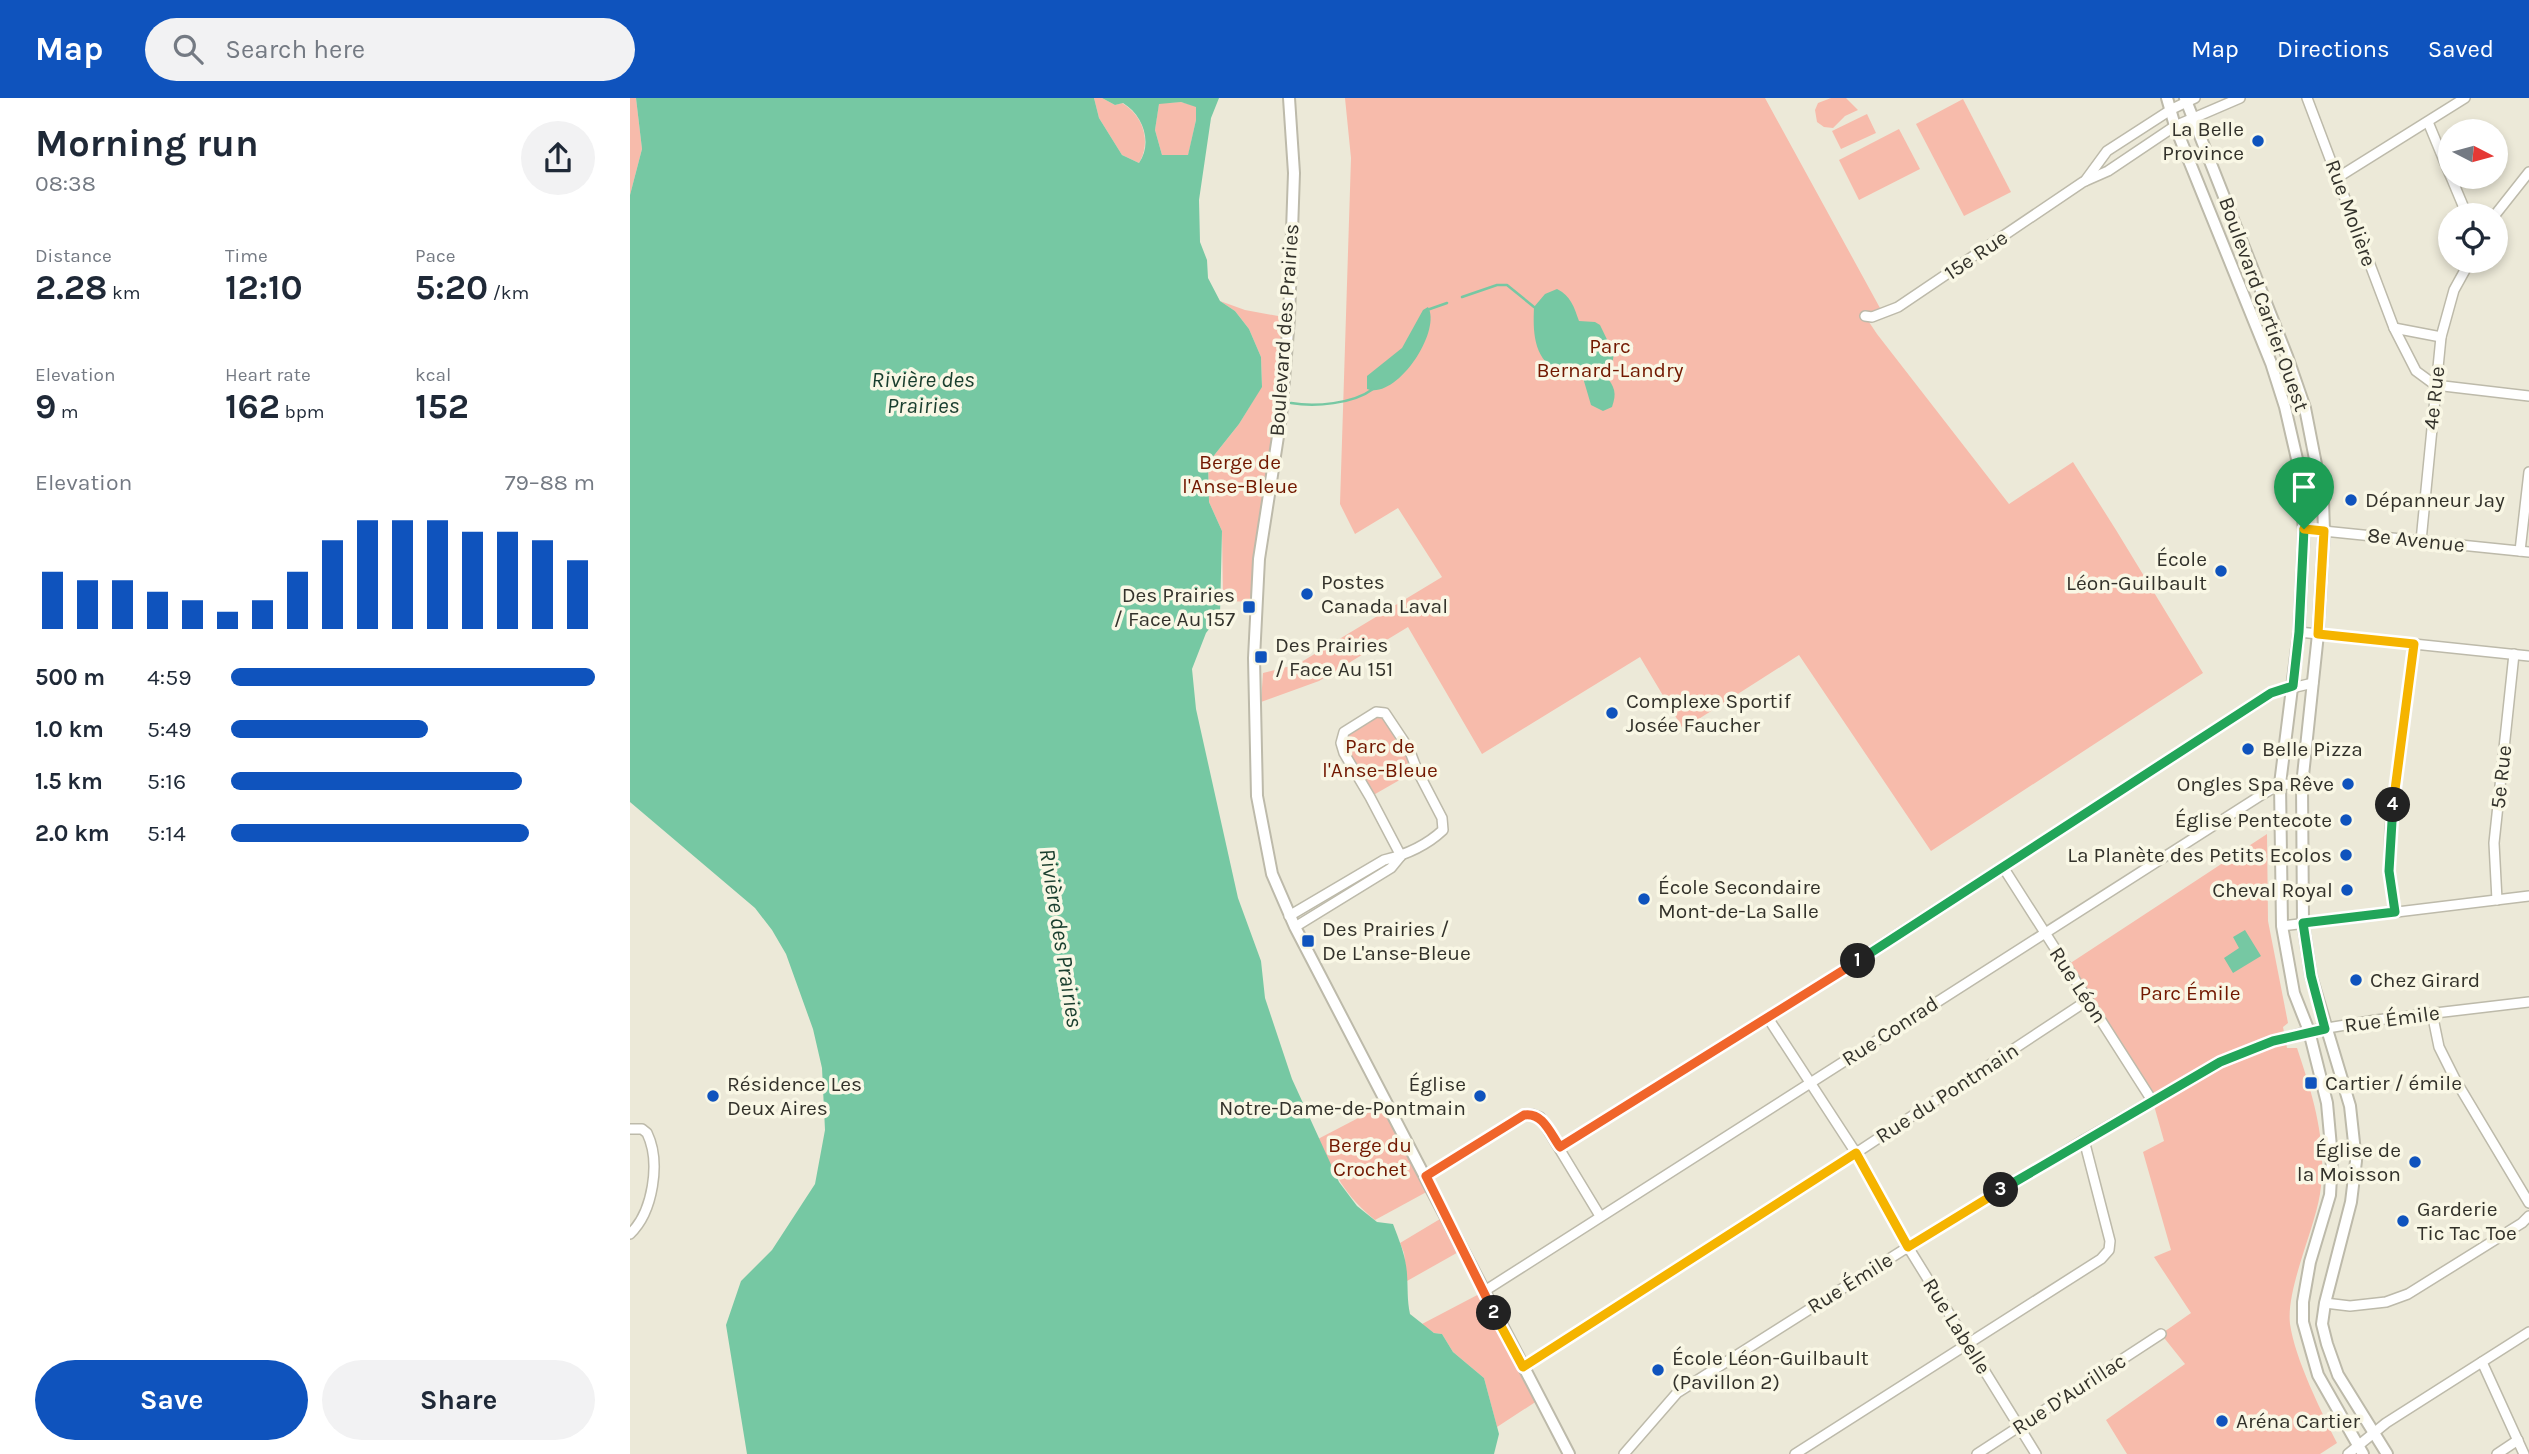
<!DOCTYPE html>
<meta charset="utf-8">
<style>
body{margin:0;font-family:Karla,sans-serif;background:#f2f2f3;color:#1f2937;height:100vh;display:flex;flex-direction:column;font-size:26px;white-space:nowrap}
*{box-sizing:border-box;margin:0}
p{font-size:23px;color:#747a83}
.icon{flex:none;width:38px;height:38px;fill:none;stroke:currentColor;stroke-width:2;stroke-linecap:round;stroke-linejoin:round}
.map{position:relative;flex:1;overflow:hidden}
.sheet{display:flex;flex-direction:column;background:#fff;width:630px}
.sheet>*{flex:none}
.needle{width:46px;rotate:96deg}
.fabs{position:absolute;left:1808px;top:21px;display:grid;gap:14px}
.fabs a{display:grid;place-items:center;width:70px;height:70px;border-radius:50%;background:#fff;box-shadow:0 4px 10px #0003;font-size:35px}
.pin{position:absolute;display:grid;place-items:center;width:60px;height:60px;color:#fff;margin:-72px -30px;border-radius:50% 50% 50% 0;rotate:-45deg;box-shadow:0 0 7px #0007}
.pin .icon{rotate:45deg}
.km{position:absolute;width:35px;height:35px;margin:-18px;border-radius:50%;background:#222;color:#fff;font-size:19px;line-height:35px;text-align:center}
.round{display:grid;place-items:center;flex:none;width:74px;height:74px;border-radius:37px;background:#f2f2f3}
.overview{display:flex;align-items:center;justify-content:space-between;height:119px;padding:0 35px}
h1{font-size:38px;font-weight:700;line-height:52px}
.figures{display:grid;grid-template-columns:repeat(3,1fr);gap:10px;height:119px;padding:7px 35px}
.figures div{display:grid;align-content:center}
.figures b{font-size:35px;font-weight:700}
.figures small{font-size:19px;font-weight:400}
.figures p{font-size:19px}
.chart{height:196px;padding:14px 35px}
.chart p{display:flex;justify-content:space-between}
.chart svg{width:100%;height:126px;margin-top:7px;stroke:#0f53bd;stroke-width:6}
.primary-button{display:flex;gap:14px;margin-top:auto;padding:14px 35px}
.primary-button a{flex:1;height:80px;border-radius:42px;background:#0f53bd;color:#fff;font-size:28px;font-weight:700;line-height:80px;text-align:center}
.primary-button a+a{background:#f2f2f3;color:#1f2937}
ul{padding:0 35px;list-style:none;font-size:23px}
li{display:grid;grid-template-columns:112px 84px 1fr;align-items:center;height:52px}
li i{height:18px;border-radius:9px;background:#0f53bd}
header{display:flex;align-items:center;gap:42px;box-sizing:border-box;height:98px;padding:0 35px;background:#0f53bd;color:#fff}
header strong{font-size:33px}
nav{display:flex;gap:38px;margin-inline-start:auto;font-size:24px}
.search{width:490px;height:63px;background:#f2f2f3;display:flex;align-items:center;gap:18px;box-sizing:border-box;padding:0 24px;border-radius:38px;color:#747a83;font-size:26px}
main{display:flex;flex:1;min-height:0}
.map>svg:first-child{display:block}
.green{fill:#f7bbab}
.water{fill:#76c8a3;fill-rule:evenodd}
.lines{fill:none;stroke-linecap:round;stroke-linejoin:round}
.stream{stroke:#76c8a3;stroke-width:2.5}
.minor-casing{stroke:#bdbaaa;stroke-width:12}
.tertiary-casing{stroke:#bdbaaa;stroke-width:14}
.minor{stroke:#fff;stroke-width:9}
.tertiary{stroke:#fff;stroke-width:10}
.split-1-casing{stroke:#fff;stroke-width:14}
.split-2-casing{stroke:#fff;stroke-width:14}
.split-3-casing{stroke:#fff;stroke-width:14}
.split-4-casing{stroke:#fff;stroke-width:14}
.split-5-casing{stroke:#fff;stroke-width:14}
.split-1{stroke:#22a559;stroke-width:9}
.split-2{stroke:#f0652b;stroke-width:9}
.split-3{stroke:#f5b400;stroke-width:9}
.split-4{stroke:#22a559;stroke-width:9}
.split-5{stroke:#f5b400;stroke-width:9}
.poi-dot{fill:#0f53bd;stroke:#f9f7e5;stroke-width:2.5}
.labels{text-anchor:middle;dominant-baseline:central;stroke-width:7;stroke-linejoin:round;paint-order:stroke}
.poi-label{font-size:21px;fill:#33322b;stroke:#f9f7e5;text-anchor:start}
.street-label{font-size:21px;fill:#33322b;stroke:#f9f7e5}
.park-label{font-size:21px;fill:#721800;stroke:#f9f7e5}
.water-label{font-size:23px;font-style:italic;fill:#193e2e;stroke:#f9f7e5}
</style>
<header>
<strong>Map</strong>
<div class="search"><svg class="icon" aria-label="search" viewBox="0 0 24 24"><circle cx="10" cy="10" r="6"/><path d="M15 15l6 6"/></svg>Search here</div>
<nav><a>Map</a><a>Directions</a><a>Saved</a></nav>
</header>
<main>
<section class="sheet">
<div class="overview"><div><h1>Morning run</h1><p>08:38</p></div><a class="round"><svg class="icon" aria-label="share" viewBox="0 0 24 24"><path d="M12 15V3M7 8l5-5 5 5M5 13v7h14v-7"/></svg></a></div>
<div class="figures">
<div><p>Distance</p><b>2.28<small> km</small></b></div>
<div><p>Time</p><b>12:10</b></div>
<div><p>Pace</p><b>5:20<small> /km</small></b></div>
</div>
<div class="figures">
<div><p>Elevation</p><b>9<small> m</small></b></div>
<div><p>Heart rate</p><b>162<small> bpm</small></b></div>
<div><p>kcal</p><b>152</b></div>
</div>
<div class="chart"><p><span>Elevation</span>79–88 m</p>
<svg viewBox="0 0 160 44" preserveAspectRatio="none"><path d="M5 44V24M15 44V27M25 44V27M35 44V31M45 44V34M55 44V38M65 44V34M75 44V24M85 44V13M95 44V6M105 44V6M115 44V6M125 44V10M135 44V10M145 44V13M155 44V20"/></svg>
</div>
<ul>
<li><b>500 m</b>4:59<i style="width:100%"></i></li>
<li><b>1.0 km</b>5:49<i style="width:54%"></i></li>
<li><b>1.5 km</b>5:16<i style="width:80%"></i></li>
<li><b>2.0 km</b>5:14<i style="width:82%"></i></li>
</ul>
<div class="primary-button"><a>Save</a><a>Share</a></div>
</section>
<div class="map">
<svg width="1899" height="1356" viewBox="0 0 1899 1356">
<rect width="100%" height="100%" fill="#ece9d8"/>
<g class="green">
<path d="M0 0H6L12 51 0 97Z"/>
<path d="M464 0H472L485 7 492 5C513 17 522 44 509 65L492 57 469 20Z"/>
<path d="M715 0H1135L1250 210 1235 218 1247 236 1379 406 1443 364 1486 432 1573 575 1301 753 1169 557 1053 631 1010 559 852 656 778 529 689 583 631 604 633 575 668 566 812 479 768 410 725 436 710 406 721 60Z"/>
<path d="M1201 0H1216L1228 12 1215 18 1203 30 1194 29 1187 24 1185 12 1188 5Z"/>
<path d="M1333 1 1381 94 1334 118 1286 26Z"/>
<path d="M551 4 566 8V22L558 58 532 57 525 32 529 5Z"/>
<path d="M1237 16 1246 35 1211 51 1202 33Z"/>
<path d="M1269 31 1290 71 1229 102 1209 62Z"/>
<path d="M590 203 615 212 659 220 627 504 593 503 592 433 579 404 578 365 609 326 632 288 631 259 619 231 605 213Z"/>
<path d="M746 614 755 615 787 672 740 699 714 655V634Z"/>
<path d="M1637 736 1638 823 1658 925 1653 929 1657 950H1667C1683 998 1698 1045 1690 1096 1684 1133 1656 1191 1660 1226 1665 1261 1691 1313 1707 1345L1690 1356H1497L1476 1322 1555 1266 1531 1236 1561 1215 1524 1159 1541 1152 1513 1054 1534 1043 1523 1004 1436 868Z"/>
<path d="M757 1005 802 1091 745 1122C715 1098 704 1075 688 1041Z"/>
<path d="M815 1118 832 1152 777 1183 774 1155 770 1145Z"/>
<path d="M853 1194 910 1301 867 1329 854 1280 823 1254 812 1236 804 1235 792 1226Z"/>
</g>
<g class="water">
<path d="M6 0H464L469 20 492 57 509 65C523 45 513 17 493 5L485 7 472 0H589L581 20 569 102 570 144 577 162 578 180 590 203 605 213 619 231 631 259 632 289 609 326 578 365 579 404 592 433 590 517 576 535 562 571 566 611 608 800 631 863 635 900 662 981 709 1084 727 1108 747 1124 763 1126C769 1142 776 1158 777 1176 778 1190 777 1202 780 1216L804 1235 812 1236 823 1254 854 1280 869 1336 864 1356H117L96 1227 111 1183 142 1152 185 1086 195 1032 192 970 183 931 156 856 142 832 125 810 0 704V97L12 51ZM551 4 566 9V22L558 57H532L525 32 529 6Z"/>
<path d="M927 191C941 198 944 209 949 223L965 224 970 227 984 256 982 266 975 277C985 289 987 295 982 309L973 313 961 307 951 273 945 268 926 272C903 259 903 232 904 209L915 196Z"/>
<path d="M798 209C812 233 767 302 737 291V278L772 250 793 212Z"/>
<path d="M1615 832 1631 858 1603 875 1594 860 1609 850 1603 839Z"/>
</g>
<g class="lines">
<g class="stream">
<path d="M832 199 867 187H877L904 209"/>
<path d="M797 212 817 205"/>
<path d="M661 305C685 309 723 306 743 291"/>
</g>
<g class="minor-casing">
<g id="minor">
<path d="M1677 0 1764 230 1786 273 1805 287 1899 298"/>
<path d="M1798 24 1820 77"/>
<path d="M1821 79 1834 110 1844 117"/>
<path d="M1707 80 1835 0"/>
<path d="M1455 83 1477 53 1542 11 1565 0"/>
<path d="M1865 117 1899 74"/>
<path d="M1235 218 1242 219 1268 209 1453 84 1478 73 1545 28 1610 0"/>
<path d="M1764 230 1811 239"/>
<path d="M1674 431 1899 454"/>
<path d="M1791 443 1811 239 1824 192 1840 163"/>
<path d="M1890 453 1899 374"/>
<path d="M1669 534 1899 558"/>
<path d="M1373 769 1523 1004"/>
<path d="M1867 802 1864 745 1884 556"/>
<path d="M1765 814 1759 773 1760 731 1784 546"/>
<path d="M659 818 754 762C775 757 797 747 813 732L812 720 787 672 779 651 755 615 746 614 714 634 711 645 714 655 740 699 771 758"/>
<path d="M1652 828 1899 798"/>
<path d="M665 829 761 770 770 759"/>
<path d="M1802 915 1809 949 1826 983 1899 1105"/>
<path d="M1138 920 1226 1055 1278 1149 1406 1356"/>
<path d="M0 1031H12L17 1035C31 1064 23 1114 0 1136"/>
<path d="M930 1049 1138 920 1641 595 1683 585"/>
<path d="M796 1078 894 1017 902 1016 910 1019 970 1118"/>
<path d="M853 1194 1633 696 1650 686 1672 687"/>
<path d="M1695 1205 1720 1208 1756 1204 1778 1196 1892 1125 1899 1118"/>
<path d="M1852 1264 1894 1356"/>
<path d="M893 1269 1226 1055 1458 902"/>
<path d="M994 1356 1047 1295 1278 1149 1454 1042 1590 964 1643 943 1679 933 1746 922 1899 904"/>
<path d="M1165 1356 1471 1161 1479 1152 1480 1143 1454 1042"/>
<path d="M1347 1356 1531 1236"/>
<path d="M1718 1356 1756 1325 1899 1234"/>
<path d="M1867 1356 1888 1342"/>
</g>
</g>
<g class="tertiary-casing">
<g id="tertiary">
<path d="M659 0 664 75 659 220 651 319 629 461 624 560 627 698 642 776 665 829 939 1356"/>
<path d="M1537 0 1545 28 1641 265 1655 309 1667 361 1674 431 1669 534 1650 686 1652 828 1664 895 1679 933 1697 1005 1702 1060 1700 1097 1680 1164 1673 1204V1224L1688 1277 1733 1356"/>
<path d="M1555 0 1657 258 1675 310 1693 402 1694 433 1688 536 1672 687 1673 825 1681 878 1720 1008 1726 1063 1721 1104 1695 1205 1692 1226 1697 1246 1708 1277 1757 1356"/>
</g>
</g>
<use href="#minor" class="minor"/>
<use href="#tertiary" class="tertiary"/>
</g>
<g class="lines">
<g class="split-1-casing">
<path id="split-1" d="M1228 863 1641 595 1663 588 1669 534 1674 431"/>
</g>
<g class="split-2-casing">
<path id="split-2" d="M864 1215 796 1078 894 1017C913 1014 920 1035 930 1049L1228 863"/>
</g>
<g class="split-3-casing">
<path id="split-3" d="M864 1215 893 1269 1226 1055 1278 1149 1371 1092"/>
</g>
<g class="split-4-casing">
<path id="split-4" d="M1371 1092 1590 964 1643 943 1695 931 1681 878 1673 825 1765 814 1759 773 1763 707"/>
</g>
<g class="split-5-casing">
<path id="split-5" d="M1674 431 1694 433 1688 536 1784 546 1763 707"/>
</g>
<use href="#split-1" class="split-1"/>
<use href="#split-2" class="split-2"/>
<use href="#split-3" class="split-3"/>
<use href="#split-4" class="split-4"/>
<use href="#split-5" class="split-5"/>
</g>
<g class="poi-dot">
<circle cx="1628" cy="43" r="7"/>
<circle cx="1721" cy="402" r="7"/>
<circle cx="1591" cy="473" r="7"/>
<circle cx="677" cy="496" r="7"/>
<rect x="612" y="502" width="14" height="14" rx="3.5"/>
<rect x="624" y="552" width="14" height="14" rx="3.5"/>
<circle cx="982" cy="615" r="7"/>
<circle cx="1618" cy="651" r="7"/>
<circle cx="1718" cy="686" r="7"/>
<circle cx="1716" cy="722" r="7"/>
<circle cx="1716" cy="757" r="7"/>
<circle cx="1717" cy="792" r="7"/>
<circle cx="1014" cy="801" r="7"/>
<rect x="671" y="836" width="14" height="14" rx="3.5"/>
<circle cx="1726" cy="882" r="7"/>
<rect x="1674" y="978" width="14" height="14" rx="3.5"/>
<circle cx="83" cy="998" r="7"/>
<circle cx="850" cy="998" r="7"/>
<circle cx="1785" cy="1064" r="7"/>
<circle cx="1773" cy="1123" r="7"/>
<circle cx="1028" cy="1272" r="7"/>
<circle cx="1592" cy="1323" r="7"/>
</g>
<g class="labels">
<g class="poi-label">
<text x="1614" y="31" text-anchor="end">La Belle<tspan x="1614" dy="24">Province</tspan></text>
<text x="1735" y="402">Dépanneur Jay</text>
<text x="1577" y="461" text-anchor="end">École<tspan x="1577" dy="24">Léon-Guilbault</tspan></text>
<text x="691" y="484">Postes<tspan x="691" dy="24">Canada Laval</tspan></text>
<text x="605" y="497" text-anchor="end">Des Prairies<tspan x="605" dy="24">/ Face Au 157</tspan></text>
<text x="645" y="547">Des Prairies<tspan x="645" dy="24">/ Face Au 151</tspan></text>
<text x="996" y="603">Complexe Sportif<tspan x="996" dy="24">Josée Faucher</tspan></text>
<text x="1632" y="651">Belle Pizza</text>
<text x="1704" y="686" text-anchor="end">Ongles Spa Rêve</text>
<text x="1702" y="722" text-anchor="end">Église Pentecote</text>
<text x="1702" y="757" text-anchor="end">La Planète des Petits Ecolos</text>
<text x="1028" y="789">École Secondaire<tspan x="1028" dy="24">Mont-de-La Salle</tspan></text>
<text x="1703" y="792" text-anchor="end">Cheval Royal</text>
<text x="692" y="831">Des Prairies /<tspan x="692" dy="24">De L'anse-Bleue</tspan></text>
<text x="1740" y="882">Chez Girard</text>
<text x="1695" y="985">Cartier / émile</text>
<text x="97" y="986">Résidence Les<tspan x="97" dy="24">Deux Aires</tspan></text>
<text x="836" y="986" text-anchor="end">Église<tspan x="836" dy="24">Notre-Dame-de-Pontmain</tspan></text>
<text x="1771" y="1052" text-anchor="end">Église de<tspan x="1771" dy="24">la Moisson</tspan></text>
<text x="1787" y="1111">Garderie<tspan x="1787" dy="24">Tic Tac Toe</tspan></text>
<text x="1042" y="1260">École Léon-Guilbault<tspan x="1042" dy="24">(Pavillon 2)</tspan></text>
<text x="1606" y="1323">Aréna Cartier</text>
</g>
<g class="street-label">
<text transform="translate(1721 115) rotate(70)">Rue Molière</text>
<text transform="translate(1346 157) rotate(-34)">15e Rue</text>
<text transform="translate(1634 206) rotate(70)">Boulevard Cartier Ouest</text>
<text transform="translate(654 232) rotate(-86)">Boulevard des Prairies</text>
<text transform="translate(1804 300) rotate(-84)">4e Rue</text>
<text transform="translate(1786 442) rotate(6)">8e Avenue</text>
<text transform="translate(1871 679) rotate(-84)">5e Rue</text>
<text transform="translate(1448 887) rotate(57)">Rue Léon</text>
<text transform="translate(1762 921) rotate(-8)">Rue Émile</text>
<text transform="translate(1260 933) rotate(-33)">Rue Conrad</text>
<text transform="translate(1317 995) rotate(-33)">Rue du Pontmain</text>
<text transform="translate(1220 1185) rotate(-32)">Rue Émile</text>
<text transform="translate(1327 1228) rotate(58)">Rue Labelle</text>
<text transform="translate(1439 1296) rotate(-33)">Rue D'Aurillac</text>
</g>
<g class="park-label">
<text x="980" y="248">Parc<tspan x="980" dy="24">Bernard-Landry</tspan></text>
<text x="610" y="364">Berge de<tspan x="610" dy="24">l'Anse-Bleue</tspan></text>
<text x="750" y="648">Parc de<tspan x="750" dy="24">l'Anse-Bleue</tspan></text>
<text x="1560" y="895">Parc Émile</text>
<text x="740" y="1047">Berge du<tspan x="740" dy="24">Crochet</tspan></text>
</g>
<g class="water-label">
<text x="293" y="281">Rivière des<tspan x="293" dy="26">Prairies</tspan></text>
<text transform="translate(431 840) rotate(81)">Rivière des Prairies</text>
</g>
</g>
</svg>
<div class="fabs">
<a><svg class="needle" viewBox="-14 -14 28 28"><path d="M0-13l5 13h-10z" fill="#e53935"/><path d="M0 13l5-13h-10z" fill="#747a83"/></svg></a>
<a><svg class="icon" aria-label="locate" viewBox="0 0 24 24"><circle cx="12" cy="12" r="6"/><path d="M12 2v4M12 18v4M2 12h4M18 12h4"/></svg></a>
</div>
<div class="pin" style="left:1674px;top:431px;background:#1e9e55"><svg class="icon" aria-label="arrive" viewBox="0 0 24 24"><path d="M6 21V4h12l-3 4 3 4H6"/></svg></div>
<b class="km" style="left:1228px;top:863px">1</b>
<b class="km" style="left:864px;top:1215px">2</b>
<b class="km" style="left:1371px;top:1092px">3</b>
<b class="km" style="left:1763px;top:707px">4</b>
</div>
</main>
